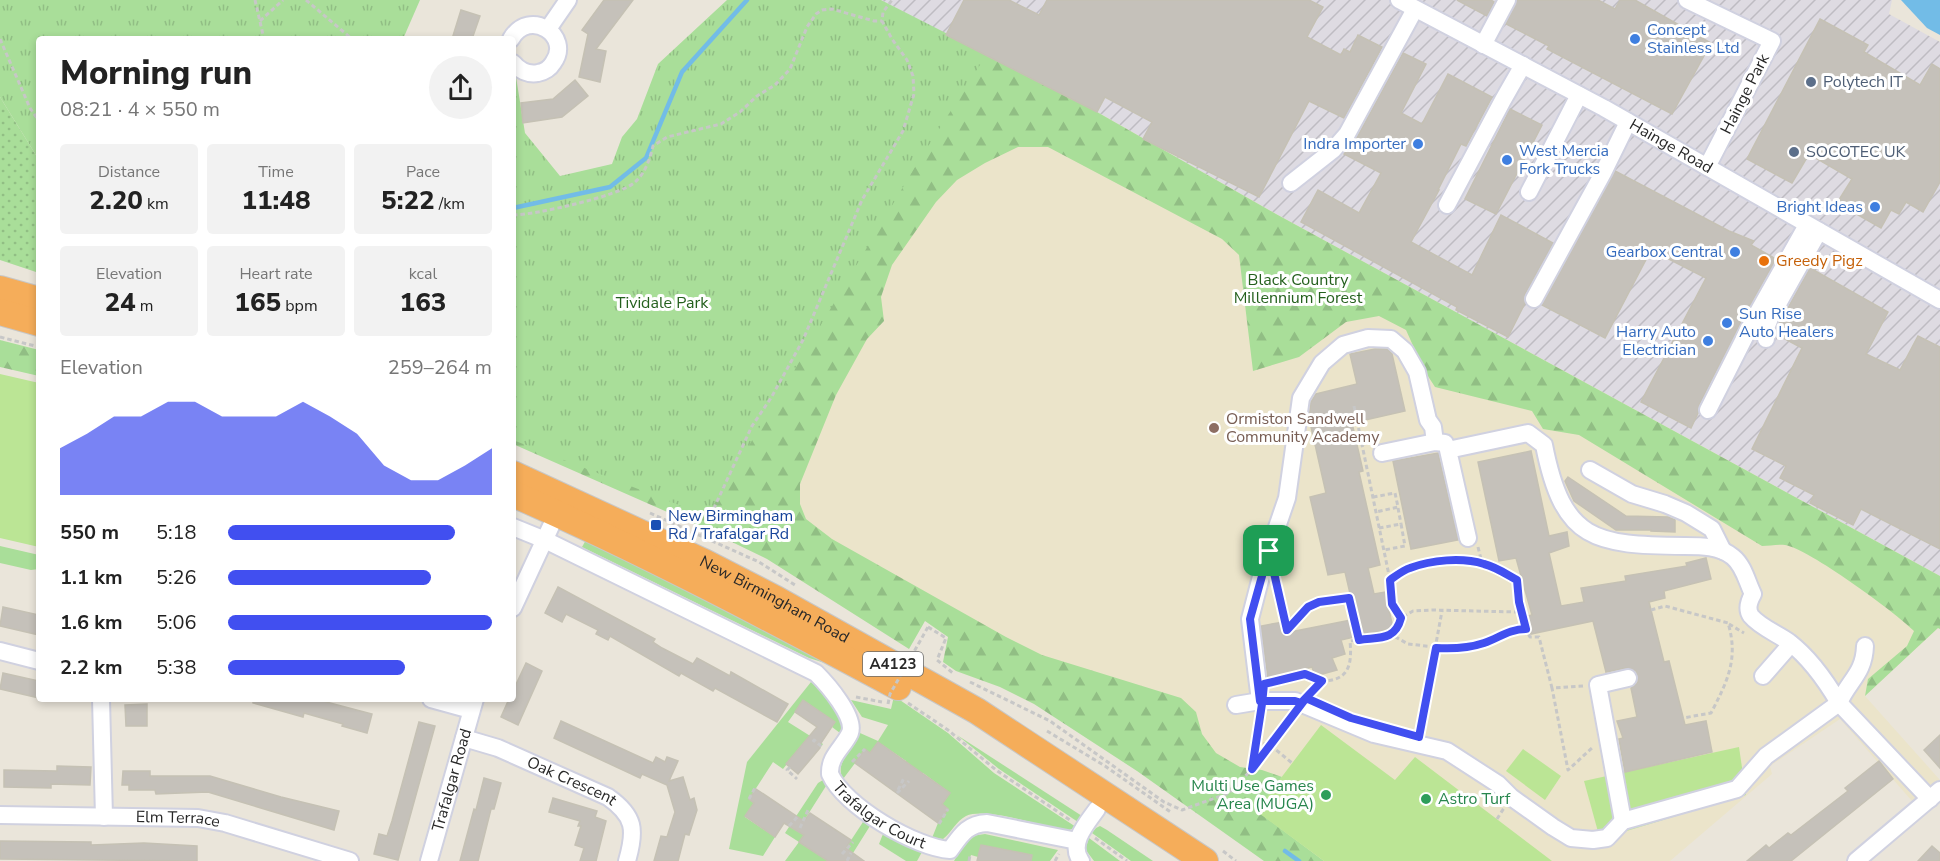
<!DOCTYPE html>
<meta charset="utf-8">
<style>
body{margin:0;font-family:"Nunito Sans",sans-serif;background:#f2f2f2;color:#222;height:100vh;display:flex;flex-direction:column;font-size:22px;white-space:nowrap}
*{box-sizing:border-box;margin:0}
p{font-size:20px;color:#767676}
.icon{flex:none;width:33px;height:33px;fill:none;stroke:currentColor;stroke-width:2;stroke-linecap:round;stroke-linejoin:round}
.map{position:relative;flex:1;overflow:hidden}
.sheet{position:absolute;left:36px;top:36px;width:480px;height:666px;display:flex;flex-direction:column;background:#fff;border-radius:6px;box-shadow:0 3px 9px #0003}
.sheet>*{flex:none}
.pin{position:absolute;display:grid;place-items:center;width:51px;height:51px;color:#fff;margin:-26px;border-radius:12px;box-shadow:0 3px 9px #0006}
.round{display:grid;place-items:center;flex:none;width:63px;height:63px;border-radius:32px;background:#f2f2f2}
.head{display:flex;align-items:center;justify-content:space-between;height:102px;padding:0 24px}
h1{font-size:33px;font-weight:800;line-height:45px}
.figures{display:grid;grid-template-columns:repeat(3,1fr);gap:9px;height:102px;padding:6px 24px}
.figures div{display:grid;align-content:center;border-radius:6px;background:#f2f2f2;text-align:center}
.figures b{font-size:26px;font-weight:800}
.figures small{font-size:16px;font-weight:400}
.figures p{font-size:16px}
.chart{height:168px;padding:12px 24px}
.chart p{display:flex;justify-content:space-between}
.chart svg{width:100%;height:108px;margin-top:6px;fill:#414ff0;opacity:.7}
ul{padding:0 24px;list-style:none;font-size:20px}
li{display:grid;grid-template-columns:96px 72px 1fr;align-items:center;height:45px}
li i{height:15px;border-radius:8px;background:#414ff0}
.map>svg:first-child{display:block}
.industrial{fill:url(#industrial-furrows)}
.education{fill:#ebe4ca}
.grass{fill:#a9de99}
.forest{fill:url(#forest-firs)}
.park{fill:url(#park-tufts)}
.garden{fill:url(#garden-dots)}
.pitch{fill:#bbe595}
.water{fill:#72bce7}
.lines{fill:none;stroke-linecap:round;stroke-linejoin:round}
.stream{stroke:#72bce7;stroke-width:4.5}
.building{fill:#c5c1ba;stroke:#c5c1b4;stroke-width:1.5}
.minor-casing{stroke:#d0d1e0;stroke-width:20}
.highway-casing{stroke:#c7c7c7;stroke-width:28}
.path{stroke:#c7c7c7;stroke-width:3;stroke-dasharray:4.5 3;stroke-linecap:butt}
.minor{stroke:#fff;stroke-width:16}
.highway{stroke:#f5ad5a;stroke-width:26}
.path-bridge{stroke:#c7c7c7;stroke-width:3;stroke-dasharray:4.5 3;stroke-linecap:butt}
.route-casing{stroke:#fff;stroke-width:12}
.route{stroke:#414ff0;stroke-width:8}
.shop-dot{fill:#3f7fe0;stroke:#fff;stroke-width:2}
.service-dot{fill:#5c6f8a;stroke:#fff;stroke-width:2}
.food-dot{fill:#e8710a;stroke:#fff;stroke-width:2}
.education-dot{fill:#8d6e63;stroke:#fff;stroke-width:2}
.transit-dot{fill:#1a4fb4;stroke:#fff;stroke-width:2}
.leisure-dot{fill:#2e9e5b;stroke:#fff;stroke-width:2}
.labels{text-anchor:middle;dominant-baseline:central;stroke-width:6;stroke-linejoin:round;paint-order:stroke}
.shield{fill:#fff;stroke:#686868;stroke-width:1.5}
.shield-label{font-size:15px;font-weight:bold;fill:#282828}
.shop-label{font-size:16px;fill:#366cbe;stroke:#fff;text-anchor:end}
.service-label{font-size:16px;fill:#4e5e75;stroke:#fff;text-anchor:start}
.street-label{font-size:16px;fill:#282828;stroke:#fff}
.food-label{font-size:16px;fill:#c56008;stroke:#fff;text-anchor:start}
.park-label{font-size:16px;fill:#24601d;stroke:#fff}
.education-label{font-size:16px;fill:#785e54;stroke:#fff;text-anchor:start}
.transit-label{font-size:16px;fill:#164399;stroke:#fff;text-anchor:start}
.leisure-label{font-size:16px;fill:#27864d;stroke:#fff;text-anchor:end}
</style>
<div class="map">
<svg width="1940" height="861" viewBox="0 0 1940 861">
<defs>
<pattern id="industrial-furrows" width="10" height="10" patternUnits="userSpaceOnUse" patternTransform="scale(1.5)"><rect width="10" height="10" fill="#dedbe2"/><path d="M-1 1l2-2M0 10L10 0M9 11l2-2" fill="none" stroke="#bebcc2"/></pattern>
<pattern id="forest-firs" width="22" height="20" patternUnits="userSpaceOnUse" patternTransform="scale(1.5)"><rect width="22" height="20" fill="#a9de99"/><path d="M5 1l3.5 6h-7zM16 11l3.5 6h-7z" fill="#91be84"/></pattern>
<pattern id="park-tufts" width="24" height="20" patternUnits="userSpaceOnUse" patternTransform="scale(1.5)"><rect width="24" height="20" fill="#a9de99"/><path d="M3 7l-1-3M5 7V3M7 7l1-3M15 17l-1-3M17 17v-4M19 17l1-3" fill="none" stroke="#91be84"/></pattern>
<pattern id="garden-dots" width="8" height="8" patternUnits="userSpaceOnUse" patternTransform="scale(1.5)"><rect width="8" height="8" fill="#a9de99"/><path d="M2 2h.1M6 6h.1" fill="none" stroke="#91be84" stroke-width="1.8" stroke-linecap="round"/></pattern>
</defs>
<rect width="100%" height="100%" fill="#eae5da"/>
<path class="industrial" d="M881 0H1892L1889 14 1940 42V576L1276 214 1097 112Z"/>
<path class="education" d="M1012 69 1097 112 1276 214 1940 576V629L1938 628 1865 696 1940 780V790L1919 809 1840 719 1770 766 1772 774 1670 861H1317L944 617 707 516Z"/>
<g class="grass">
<path d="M587 538 857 673 809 658 582 547Z"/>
<path d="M0 546 39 555V569L31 570 0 563Z"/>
<path d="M811 682C819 688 840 713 842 723 842 725 841 730 840 733L832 727 835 722 803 701 788 722 823 744 820 748 808 738 783 769 773 762 749 799 754 803 745 817 775 837 763 856 729 849 747 762Z"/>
<path d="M894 696 948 733 994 773 1076 827 1067 831C1043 826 986 807 966 816 956 821 952 832 943 839L932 838 938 823 948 809 942 804 950 793 923 773 914 785 898 773 906 761 878 742 870 753 865 750 843 779C834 761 854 750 860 733L878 741 888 725 862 717 851 700 891 709Z"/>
<path d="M957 735 1082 816 1078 822 999 769Z"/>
<path d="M823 780 826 786 800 827 806 832 800 842 828 861 842 854 863 822 870 826 848 861H785L799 842 785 833 818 783Z"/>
<path d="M1100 826 1107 830 1153 861H1131L1092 833 1096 828Z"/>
<path d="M883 834 922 852 917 861H906L879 844Z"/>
<path d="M985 834 1058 850 1050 861H1014L1016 852 981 845 978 857 971 855 969 861H954L963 845 971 836Z"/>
<path d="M1089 838 1120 861H1094L1085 849Z"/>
</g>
<g class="forest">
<path d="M946 35 1097 112 1276 214 1940 576V629L1938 628 1865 696 1868 679 1907 646 1914 631C1895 612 1809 549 1785 545 1778 544 1769 546 1762 546L1579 435 1543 429 1532 411 1435 387 1424 370 1406 330 1379 316 1346 322 1299 357 1253 371 1239 255 1222 239 1048 147H1018L985 163 957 180 936 202 892 265 881 297 884 321 867 339 836 395 800 484V504L806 519 832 539 1006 637 1042 655 1181 698 1196 712 1202 734 1216 753 1240 767 1262 770 1282 777 1257 811 1324 861H1264L1137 771 1034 704 1000 687 956 671 943 662 948 637 925 621 909 649 767 559 699 526 513 444V385Z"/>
<path d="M0 340 39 350V376L0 367Z"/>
</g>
<g class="park">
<path d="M0 0H420L403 39H39V160L0 97Z"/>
<path d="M727 0H881L987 54 915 167 707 516 513 440V75L516 77 525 133 560 176 612 164 622 137 637 119 658 64Z"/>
</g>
<path class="garden" d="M0 97 39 160V273L0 260Z"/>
<g class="pitch">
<path d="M0 374 39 383V547L0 538Z"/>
<path d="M1321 725 1395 780 1415 757 1552 861H1324L1256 811Z"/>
<path d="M1739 747 1746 795 1600 839 1584 781Z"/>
<path d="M1523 749 1561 776 1545 800 1506 771Z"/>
</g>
<path class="water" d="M1901 0H1940V35L1927 28Z"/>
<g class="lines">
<g class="stream">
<path d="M513 208 610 187 646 158 682 72 747 0"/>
<path d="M1285 851 1299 861"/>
</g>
</g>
<g class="building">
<path d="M604 0H633L596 49 606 51 600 82 579 77 588 34 582 30Z"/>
<path d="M964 0H1009L1039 15 1047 0H1309L1323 7 1307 37 1341 55 1344 49 1350 52 1358 35 1382 47 1344 118 1309 101 1259 197 1143 139 1152 122 1105 97 1097 112 946 35Z"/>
<path d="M1457 0H1491L1494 2 1487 16Z"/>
<path d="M1517 0H1598L1615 9 1620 0H1635L1711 43 1672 114 1547 49 1549 46 1506 24Z"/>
<path d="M461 10 480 16 472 39H452Z"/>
<path d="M1820 19 1868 45 1864 52 1920 85 1932 64 1940 69V182L1923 212 1906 202 1899 214 1891 210 1881 228 1837 203 1852 179 1809 154 1792 183 1747 159Z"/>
<path d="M1403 53 1426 64 1401 113 1422 124 1448 74 1492 97 1466 146 1461 144 1438 190H1439L1411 242 1472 275 1501 215 1553 243 1525 294V303L1508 337 1456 310 1457 307 1301 222 1318 190 1359 213 1381 173 1344 154 1356 139Z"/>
<path d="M575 80 588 96 562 117 523 123 521 103 553 99Z"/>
<path d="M1510 109 1542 125 1496 214 1465 199Z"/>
<path d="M1615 171 1729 231 1754 241 1751 245 1776 259 1744 316 1699 405 1698 413 1691 428 1641 402 1706 278 1651 250 1605 338 1542 305Z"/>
<path d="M1810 268 1888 312 1866 354 1900 370 1918 336 1940 347V549L1861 509 1853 525 1810 503 1814 495 1780 478 1786 466 1752 449 1802 348 1783 338 1787 328 1779 324Z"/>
<path d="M1375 349H1387L1392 354 1405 411 1352 423 1363 471 1359 472 1380 565 1368 568 1374 594 1385 592 1393 628 1341 640 1345 654 1332 658 1337 670 1315 676 1312 667 1268 678 1261 626 1283 622 1285 633 1356 619 1345 572 1328 575 1310 497 1326 493 1309 418 1311 402 1316 394 1357 384 1350 354Z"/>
<path d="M1531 451 1549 536 1567 532 1569 546 1549 553 1561 606 1584 602 1581 588 1626 581 1625 576 1687 566 1686 563 1706 558 1711 579 1664 591 1665 598 1649 602 1664 662 1669 661 1685 725 1706 721 1712 752 1625 772 1619 739 1623 738 1617 721 1637 717 1631 688 1638 682 1636 671 1626 668 1606 672 1593 621 1531 634 1527 616 1532 615 1516 558 1499 561 1478 462Z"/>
<path d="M1438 453 1458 540 1411 549 1393 461Z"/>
<path d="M1568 477 1626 516 1668 517 1675 520V532L1651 531V530H1616L1574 501 1565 481Z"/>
<path d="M558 587 655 639 653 642 662 648 693 664 697 658 730 676 731 672 788 704 777 722 715 688 713 691 681 673 679 676 610 636 608 640 596 634 598 630 566 614 562 622 545 613Z"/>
<path d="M3 607 39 615V635L0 626Z"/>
<path d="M526 663 542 671 518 725 501 717 509 699H513V691Z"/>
<path d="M3 673 39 681V698L0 689Z"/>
<path d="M253 699H315L372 714 367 733 342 726 343 724 304 713 303 717 253 703Z"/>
<path d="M803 700 835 722 819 746 820 748 798 774 786 764 817 727 795 712Z"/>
<path d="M147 704V726H126L125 705Z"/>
<path d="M561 721 653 763 656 757 665 762 667 757 678 761 669 781 683 777 690 800 694 798 697 810 689 835 685 834 678 861H654L661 836 667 837 675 812 667 785 642 774 640 778 554 738Z"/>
<path d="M419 722 435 726 398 860 374 854 379 834 387 836 392 821Z"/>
<path d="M1940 735V768L1924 750Z"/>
<path d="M878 742 950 793 942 804 948 809 938 823 855 763 865 749 870 753Z"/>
<path d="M1879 761 1893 779 1791 861H1747L1766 845 1769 848 1788 833 1791 835 1848 791 1845 788Z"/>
<path d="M57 766 91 767 90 785 51 784V788L4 787V770L57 771Z"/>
<path d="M123 771H150V776H210L281 797 339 811 334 830 208 792 156 794 155 790H129V785H122Z"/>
<path d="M484 778 501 783 494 809H491L478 861H460L474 809 476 810Z"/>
<path d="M756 789 804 821 810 813 851 840 846 848 864 861H828L799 842 804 835 784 823 775 837 745 816 754 803 749 799Z"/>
<path d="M553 798 597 811 595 817 606 821 596 861H580L584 848 575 845 581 826H578L580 821 549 812Z"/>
<path d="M0 841 91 842V845L144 843 197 846V861L0 859Z"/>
<path d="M981 845 1032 855 1031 861H977Z"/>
<path d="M1932 846 1940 853V861H1918Z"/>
</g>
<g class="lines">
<g class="minor-casing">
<g id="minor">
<path id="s1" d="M1399 0 1604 108 1940 300"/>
<path d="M1687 0 1772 41 1707 167"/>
<path d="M548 29 568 0"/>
<path d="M511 39C529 7 573 36 553 63 550 68 544 72 538 73 528 75 519 70 513 63"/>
<path d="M1483 45 1507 0"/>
<path d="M1291 183 1333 150 1347 134 1415 9"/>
<path d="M1529 192 1579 95"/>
<path d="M1447 205 1503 100 1523 65"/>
<path d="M1534 299 1603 173 1628 122"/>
<path d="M1766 339V328L1770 318 1819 231"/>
<path d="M1708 410 1753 321 1807 225"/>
<path d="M1382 453 1435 442 1445 443"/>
<path d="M1590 470 1632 494 1665 504 1686 513 1712 529 1723 551"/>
<path id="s2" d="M513 527 545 540 816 673C827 684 856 717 850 733 843 748 829 756 830 774 844 806 916 848 950 850 961 835 967 824 987 823L1077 841"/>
<path d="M1468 538 1448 450 1528 433 1544 445C1563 542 1595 545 1685 546 1701 546 1720 546 1733 557 1744 566 1747 582 1753 594 1749 601 1746 609 1751 616 1760 627 1778 634 1789 642 1810 658 1826 681 1839 703 1849 680 1864 674 1865 646"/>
<path d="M513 608 557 513"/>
<path d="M0 651 39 661"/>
<path d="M1763 676 1791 644"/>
<path d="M101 699 104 817"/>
<path d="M431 699 471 710"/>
<path d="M1260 701 1250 619 1264 565 1287 498 1301 398 1322 363 1343 345 1368 338 1391 339 1405 351 1417 372 1428 420 1433 427 1435 442"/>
<path d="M1236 705 1260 701H1295L1374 734 1447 751 1498 784 1511 797 1553 827 1571 838 1593 840 1607 838 1623 821 1737 789 1766 756 1839 703 1930 799"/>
<path id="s3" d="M464 738 498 748 608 797C635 816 636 830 627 861"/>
<path id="s4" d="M0 815 198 818 225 823 350 861"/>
<path d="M1623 821 1598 685 1628 678"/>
<path id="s5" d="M429 861 475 699"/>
<path d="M1081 861C1068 844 1087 823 1097 809"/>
<path d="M1856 861 1940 790"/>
</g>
</g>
<g class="highway-casing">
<g id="highway">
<path d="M0 289 39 300"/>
<path d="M0 312 39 323"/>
<path id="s6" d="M513 474 704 562 776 599 977 711 1205 861"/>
<path d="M513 494C645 552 771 619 898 687"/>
</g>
</g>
<g class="path">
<path d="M255 0 264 39"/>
<path d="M306 0 352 39"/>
<path d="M260 21 283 0"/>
<path d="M0 39 30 108 39 121"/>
<path d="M513 90 516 83"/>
<path d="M513 215C535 215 618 196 634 183 645 174 650 159 653 146L667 137 721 124 740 112 757 96 775 85 790 69 807 27 816 14 822 10 832 9 874 21H882"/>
<path d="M0 337 39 347"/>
<path d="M1354 406 1390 580"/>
<path d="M1362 444 1371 443"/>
<path d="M1373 497 1395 493 1398 507 1376 512"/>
<path d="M1398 508 1401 524"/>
<path d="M650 513 759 562 795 585"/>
<path d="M1379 528 1401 524 1405 546 1384 550"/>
<path d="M701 536 752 426 771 398 803 340 862 200 903 131 914 94 913 76 907 60 892 39 882 21 883 12 892 0"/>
<path d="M1478 547 1482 563"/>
<path d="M1276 582 1287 630 1308 607 1319 602 1349 598 1359 640"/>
<path d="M1651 610 1665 606 1728 623C1739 659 1727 682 1711 713L1683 718"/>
<path d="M1401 618 1392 604 1390 580C1396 576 1403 570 1410 568 1431 560 1462 557 1484 564 1496 567 1506 574 1517 580L1522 616"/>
<path d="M1729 624 1744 633"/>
<path d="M928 627 946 638 937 660 954 674"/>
<path d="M1392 635 1399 628 1401 618 1413 611 1432 610 1517 612 1522 616 1525 629"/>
<path d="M970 682 1050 721 1164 802 1182 810 1229 793 1252 769 1292 715"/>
<path d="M1271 682C1279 680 1297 673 1304 674 1310 675 1315 681 1322 681 1350 681 1352 663 1350 641L1392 635 1408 644 1453 649 1485 643 1515 629H1525L1530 637H1539L1552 688"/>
<path d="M1583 686 1552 688 1568 770 1593 747"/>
<path d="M1312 692 1322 681"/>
<path d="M856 697 882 702"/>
<path d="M908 703 948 730 996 770 1070 820"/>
<path d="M1420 730 1442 611"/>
<path d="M1047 731 1105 766 1172 813"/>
<path d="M813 742 814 740 822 747"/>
<path d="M1256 742 1270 745 1292 763"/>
<path d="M852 762 865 749"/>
<path d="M790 767 787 770 797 779"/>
<path d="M1252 768 1260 716"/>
<path d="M898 790 904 778"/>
<path d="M897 793 909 781"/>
<path d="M749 799 756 786"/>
<path d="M1497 819 1504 808"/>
<path d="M939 824 948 809"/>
<path d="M789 826 799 815"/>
<path d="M800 828 808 810"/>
<path d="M1095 838 1127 861"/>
<path d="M1223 851 1236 861"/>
<path d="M842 854 853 842"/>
<path d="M847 861 851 853"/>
<path d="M969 861 970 855"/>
<path d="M1055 861 1059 854"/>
</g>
<use href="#minor" class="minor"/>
<use href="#highway" class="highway"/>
<path class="path-bridge" d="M888 704 890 694 928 627"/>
</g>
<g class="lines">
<g class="route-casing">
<path id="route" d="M1269 551 1287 630 1308 607 1319 602 1349 598 1359 640C1379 637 1395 641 1401 618L1392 604 1390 580C1396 576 1403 570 1410 568 1431 560 1462 557 1484 564 1496 567 1506 574 1517 580L1519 602 1526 629C1509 629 1499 638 1484 643 1469 648 1452 649 1436 648L1419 737 1351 718 1306 698 1252 769 1262 704 1264 684 1305 674 1322 681 1301 703 1295 701H1260L1250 619 1269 551"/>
</g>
<use href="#route" class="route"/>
</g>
<g class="shop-dot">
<circle cx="1635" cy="39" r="6"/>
<circle cx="1418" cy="144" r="6"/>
<circle cx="1507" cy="160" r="6"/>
<circle cx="1875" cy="207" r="6"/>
<circle cx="1735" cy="252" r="6"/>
<circle cx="1727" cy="323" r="6"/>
<circle cx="1708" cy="341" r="6"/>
</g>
<g class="service-dot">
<circle cx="1811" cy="82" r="6"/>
<circle cx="1794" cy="152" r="6"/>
</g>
<circle class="food-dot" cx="1764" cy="261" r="6"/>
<circle class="education-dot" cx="1214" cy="428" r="6"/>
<rect class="transit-dot" x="650" y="519" width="12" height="12" rx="3"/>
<g class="leisure-dot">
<circle cx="1326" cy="795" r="6"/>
<circle cx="1426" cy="799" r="6"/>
</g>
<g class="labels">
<rect class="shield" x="863" y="652" width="60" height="24" rx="4.5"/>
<g class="shield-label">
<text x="893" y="664">A4123</text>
</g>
<g class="shop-label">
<text x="1647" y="30" text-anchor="start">Concept<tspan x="1647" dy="18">Stainless Ltd</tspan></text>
<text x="1406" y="144">Indra Importer</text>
<text x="1519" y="151" text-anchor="start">West Mercia<tspan x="1519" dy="18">Fork Trucks</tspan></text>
<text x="1863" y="207">Bright Ideas</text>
<text x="1723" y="252">Gearbox Central</text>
<text x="1739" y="314" text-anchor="start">Sun Rise<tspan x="1739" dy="18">Auto Healers</tspan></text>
<text x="1696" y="332">Harry Auto<tspan x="1696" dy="18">Electrician</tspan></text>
</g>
<g class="service-label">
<text x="1823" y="82">Polytech IT</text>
<text x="1806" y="152">SOCOTEC UK</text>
</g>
<g class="street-label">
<text transform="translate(1745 94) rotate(-63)">Hainge Park</text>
<text stroke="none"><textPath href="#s1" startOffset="309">Hainge Road</textPath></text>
<text stroke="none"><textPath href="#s6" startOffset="290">New Birmingham Road</textPath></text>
<text stroke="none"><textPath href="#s5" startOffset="84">Trafalgar Road</textPath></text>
<text stroke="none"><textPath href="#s3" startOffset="116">Oak Crescent</textPath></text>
<text stroke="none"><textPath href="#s2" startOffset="520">Trafalgar Court</textPath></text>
<text stroke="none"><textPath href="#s4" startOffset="178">Elm Terrace</textPath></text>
</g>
<g class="food-label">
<text x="1776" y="261">Greedy Pigz</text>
</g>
<g class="park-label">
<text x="1298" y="280">Black Country<tspan x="1298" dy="18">Millennium Forest</tspan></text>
<text x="662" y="303">Tividale Park</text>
</g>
<g class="education-label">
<text x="1226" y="419">Ormiston Sandwell<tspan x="1226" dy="18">Community Academy</tspan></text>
</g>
<g class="transit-label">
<text x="668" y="516">New Birmingham<tspan x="668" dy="18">Rd / Trafalgar Rd</tspan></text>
</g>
<g class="leisure-label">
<text x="1314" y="786">Multi Use Games<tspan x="1314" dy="18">Area (MUGA)</tspan></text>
<text x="1438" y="799" text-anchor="start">Astro Turf</text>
</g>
</g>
</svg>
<div class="pin" style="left:1269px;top:551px;background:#1e9e55"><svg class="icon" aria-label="arrive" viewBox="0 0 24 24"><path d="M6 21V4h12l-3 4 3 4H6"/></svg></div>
<section class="sheet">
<div class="head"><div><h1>Morning run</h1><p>08:21 · 4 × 550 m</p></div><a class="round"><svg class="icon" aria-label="share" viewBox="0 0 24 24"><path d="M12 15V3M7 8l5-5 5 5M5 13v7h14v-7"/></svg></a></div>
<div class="figures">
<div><p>Distance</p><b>2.20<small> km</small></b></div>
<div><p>Time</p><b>11:48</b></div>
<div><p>Pace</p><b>5:22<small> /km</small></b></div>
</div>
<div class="figures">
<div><p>Elevation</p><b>24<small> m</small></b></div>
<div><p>Heart rate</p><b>165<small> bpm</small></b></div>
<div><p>kcal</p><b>163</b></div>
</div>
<div class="chart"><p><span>Elevation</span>259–264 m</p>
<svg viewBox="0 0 160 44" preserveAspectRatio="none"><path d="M0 44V25L10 19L20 12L30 12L40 6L50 6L60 12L70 12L80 12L90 6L100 12L110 19L120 32L130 38L140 38L150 32L160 25V44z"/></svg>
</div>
<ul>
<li><b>550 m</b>5:18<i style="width:86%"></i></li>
<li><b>1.1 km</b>5:26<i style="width:77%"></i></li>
<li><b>1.6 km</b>5:06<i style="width:100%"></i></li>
<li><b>2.2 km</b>5:38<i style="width:67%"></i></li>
</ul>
</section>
</div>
